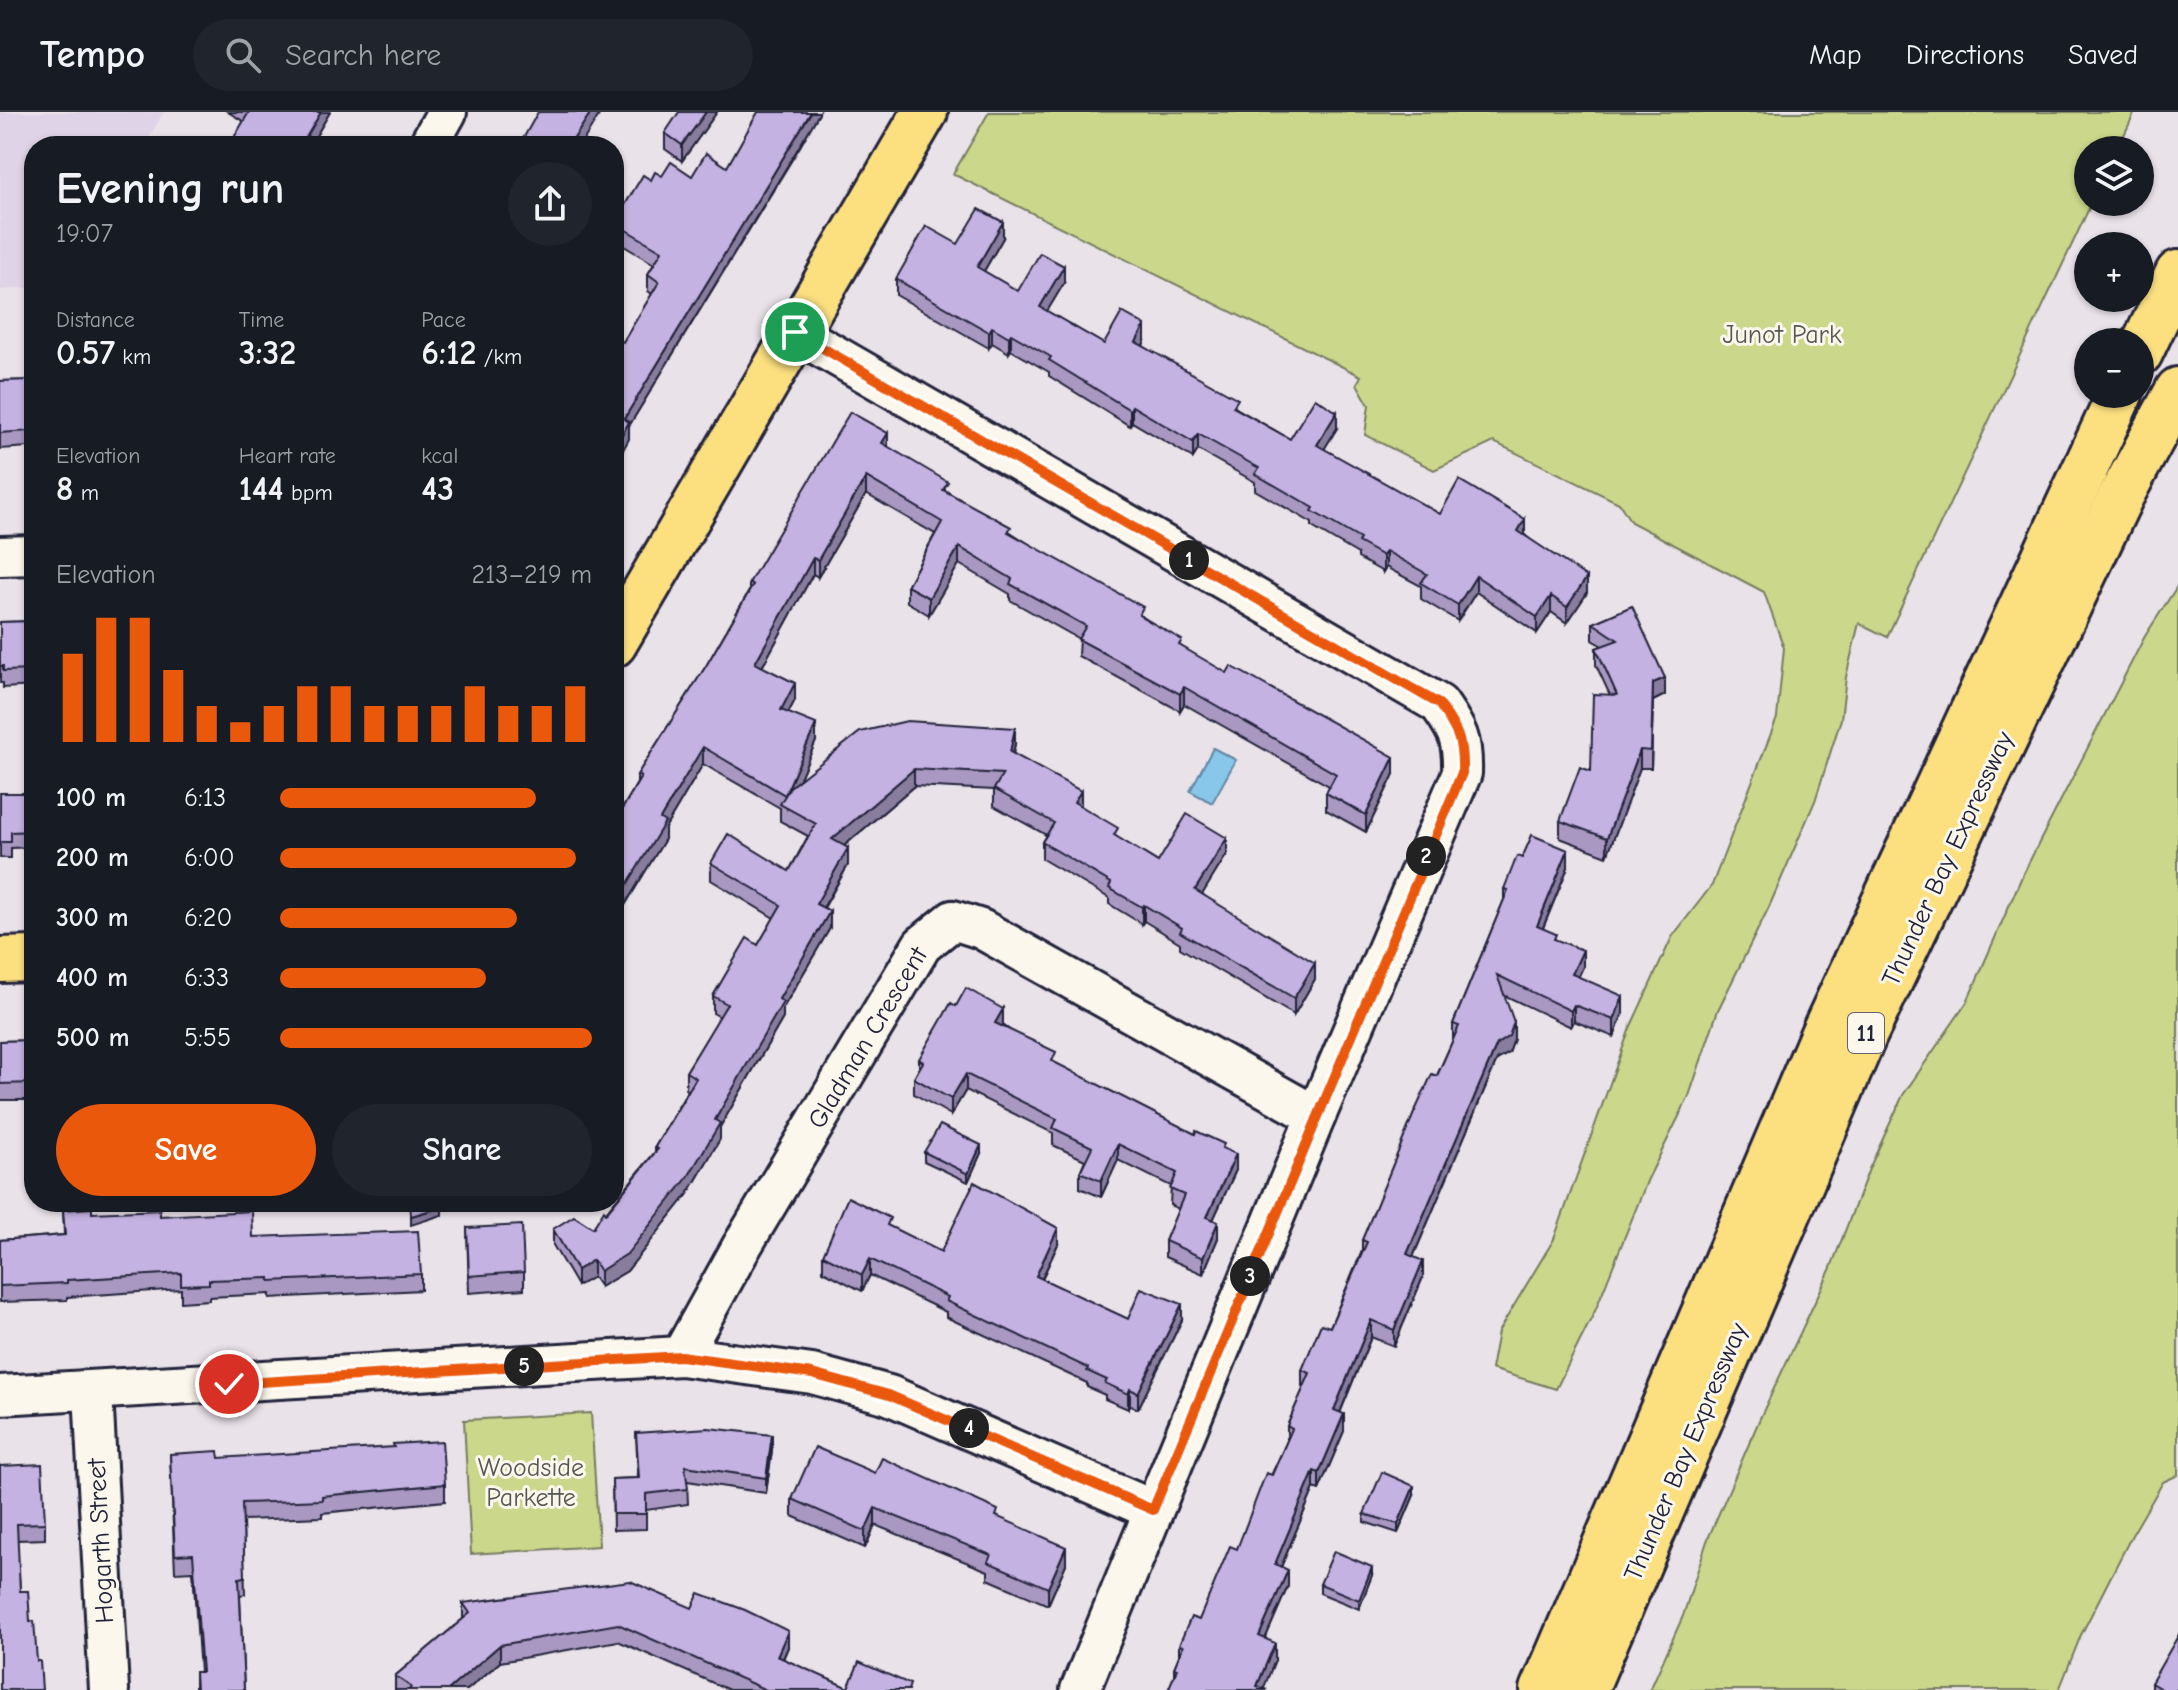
<!DOCTYPE html>
<meta charset="utf-8">
<style>
body{margin:0;font-family:"Comic Neue",sans-serif;background:#20242c;color:#f1f3f6;height:100vh;display:flex;flex-direction:column;font-size:30px;white-space:nowrap}
*{box-sizing:border-box;margin:0}
p{font-size:26px;color:#9ea1a6}
.icon{flex:none;width:44px;height:44px;fill:none;stroke:currentColor;stroke-width:2;stroke-linecap:round;stroke-linejoin:round}
.map{position:relative;flex:1;overflow:hidden}
.panel{position:absolute;left:24px;top:24px;width:600px;height:1076px;display:flex;flex-direction:column;background:#171b24;border-radius:32px;box-shadow:0 2px 6px #0004}
.panel>*{flex:none}
.controls{position:absolute;left:2074px;top:24px;display:grid;gap:16px}
.controls a{display:grid;place-items:center;width:80px;height:80px;border-radius:50%;background:#171b24;box-shadow:0 2px 6px #0004;font-size:40px}
.pin{position:absolute;display:grid;place-items:center;width:68px;height:68px;color:#fff;margin:-34px;border:4px solid #fff;border-radius:50%;box-shadow:0 2px 8px #0007}
.km{position:absolute;width:40px;height:40px;margin:-20px;border-radius:50%;background:#222;color:#fff;font-size:22px;line-height:40px;text-align:center}
.round{display:grid;place-items:center;flex:none;width:84px;height:84px;border-radius:42px;background:#20242c}
.summary{display:flex;align-items:center;justify-content:space-between;height:136px;padding:0 32px}
h1{font-size:44px;font-weight:700;line-height:60px}
.metrics{display:grid;grid-template-columns:repeat(3,1fr);gap:12px;height:136px;padding:8px 32px}
.metrics div{display:grid;align-content:center}
.metrics b{font-size:34px;font-weight:700}
.metrics small{font-size:22px;font-weight:400}
.metrics p{font-size:22px}
.chart{height:224px;padding:16px 32px}
.chart p{display:flex;justify-content:space-between}
.chart svg{width:100%;height:144px;margin-top:8px;stroke:#ea580c;stroke-width:6}
.button{display:flex;gap:16px;margin-top:auto;padding:16px 32px}
.button a{flex:1;height:92px;border-radius:48px;background:#ea580c;color:#fff;font-size:32px;font-weight:700;line-height:92px;text-align:center}
.button a+a{background:#20242c;color:#f1f3f6}
ul{padding:0 32px;list-style:none;font-size:26px}
li{display:grid;grid-template-columns:128px 96px 1fr;align-items:center;height:60px}
li i{height:20px;border-radius:10px;background:#ea580c}
header{display:flex;align-items:center;gap:48px;box-sizing:border-box;height:112px;padding:0 40px;background:#171b24;border-bottom:2px solid #363941}
header strong{font-size:38px}
nav{display:flex;gap:44px;margin-inline-start:auto;font-size:28px}
.search{width:560px;height:72px;background:#20242c;display:flex;align-items:center;gap:20px;box-sizing:border-box;padding:0 28px;border-radius:44px;color:#9ea1a6;font-size:30px}
.map>svg:first-child{display:block}
.built{fill:#dfd4e7}
.green{fill:#cbd78a;stroke:#767c62;stroke-width:2}
.water{fill:#88c7e9;stroke:#5f85a3;stroke-width:2}
.lines{fill:none;stroke-linecap:round;stroke-linejoin:round}
.minor-casing{stroke:#22223b;stroke-width:44}
.major-casing{stroke:#22223b;stroke-width:50}
.highway-casing{stroke:#22223b;stroke-width:50}
.minor{stroke:#fbf7ec;stroke-width:38}
.major{stroke:#fce080;stroke-width:44}
.highway{stroke:#fce080;stroke-width:44}
.wall{fill:#a999c2;stroke:#22223b;stroke-width:2}
.shaded-wall{fill:#897d9e;stroke:#22223b;stroke-width:2}
.building{fill:#c4b2e2;stroke:#22223b;stroke-width:2}
.route-casing{stroke:#fff;stroke-width:16}
.route{stroke:#ea580c;stroke-width:10}
.labels{text-anchor:middle;dominant-baseline:central;stroke-width:6;stroke-linejoin:round;paint-order:stroke}
.shield{fill:#fbf7ec;stroke:#636270;stroke-width:2}
.shield-label{font-size:24px;font-weight:bold;fill:#22223b}
.park-label{font-size:26px;fill:#555853;stroke:#fbf7ec}
.street-label{font-size:26px;fill:#22223b;stroke:#fbf7ec}
</style>
<header>
<strong>Tempo</strong>
<div class="search"><svg class="icon" aria-label="search" viewBox="0 0 24 24"><circle cx="10" cy="10" r="6"/><path d="M15 15l6 6"/></svg>Search here</div>
<nav><a>Map</a><a>Directions</a><a>Saved</a></nav>
</header>
<div class="map">
<svg width="2178" height="1578" viewBox="0 0 2178 1578">
<rect width="100%" height="100%" fill="#eae2e9"/>
<filter id="ink" filterUnits="userSpaceOnUse"><feTurbulence type="fractalNoise" baseFrequency=".0125" numOctaves="2"/><feDisplacementMap in="SourceGraphic" scale="16" xChannelSelector="R" yChannelSelector="G"/><feConvolveMatrix kernelMatrix="1 2 1 2 8 2 1 2 1" color-interpolation-filters="sRGB"/></filter>
<g filter="url(#ink)">
<path class="built" d="M0 0H164L144 34H34V175L0 178Z"/>
<g class="green">
<path d="M989 0H2135L2117 38H2088V90H2092L1887 525 1859 511 1846 565 1841 607 1815 689 1769 795 1718 898 1689 984 1648 1067 1595 1199 1556 1277 1491 1257 1498 1220 1554 1127 1630 916 1672 825 1712 773 1777 606 1784 536 1764 480 1631 410 1619 391 1494 330 1434 358 1365 323 1369 293 1357 272 1361 264 953 62Z"/>
<path d="M2178 473V1363L2163 1370 2132 1423 2081 1523 2059 1578H1650L1683 1504 1707 1429 1761 1304 1830 1158 1869 1057 1903 983 1967 890 2023 762 2145 524Z"/>
<path d="M591 1301 599 1434 471 1442 464 1308Z"/>
</g>
<path class="water" d="M1213 636 1236 648 1212 691 1190 679Z"/>
<g class="lines">
<g class="minor-casing">
<g id="minor">
<path d="M428 34 447 0"/>
<path d="M795 220 1439 592C1458 619 1463 628 1462 661L1316 1004 1080 1578"/>
<path d="M0 444 34 443"/>
<path d="M681 1244 742 1134 922 833 953 808 981 817 1316 1004"/>
<path d="M93 1280 109 1578"/>
<path d="M0 1283 681 1244 812 1262 889 1283 1153 1398"/>
</g>
</g>
<g class="major-casing">
<g id="major">
<path d="M614 532 925 0"/>
<path d="M0 848 34 847"/>
</g>
</g>
<g class="highway-casing">
<g id="highway">
<path d="M2140 241 2178 161"/>
<path d="M1543 1578 1822 924 2120 282"/>
<path d="M1585 1578 1864 924 2121 384 2178 278"/>
</g>
</g>
<use href="#minor" class="minor"/>
<use href="#major" class="major"/>
<use href="#highway" class="highway"/>
</g>
<g class="wall">
<path d="M228 0H330L310 34 243 9Z"/>
<path d="M717 0 682 49 665 37V21Z"/>
<path d="M819 0 801 33 629 314V327L623 230 652 182 648 179V162L654 152 614 128V111L651 68 662 64H692L727 55Z"/>
<path d="M1003 126 984 159 1018 179 1064 171 1047 199 1104 232 1145 229 1143 234 1238 297 1290 327 1337 316 1324 337 1440 402 1525 423 1587 481 1567 511 1551 500 1537 521 1476 480 1458 509 1421 487V474L1386 455 1383 460 1358 446V442L1312 415V411L1255 378V370L1198 338 1193 346 1132 310 1130 314 1049 264V260L1011 238 1009 241 992 231 989 236 896 183V167L958 132Z"/>
<path d="M34 268V328H29V335L0 337V269Z"/>
<path d="M888 335 948 380 1143 505 1182 535 1394 662 1366 720 1326 698V681L1329 674 1184 592 1180 599 1078 544 1079 527 1010 488V482L959 452 929 503 907 490V474L935 422 866 382 818 465 813 462 762 555 795 588 788 601 816 629 799 668 1015 632 1013 641 1081 694 1118 726 1158 750 1227 742 1202 782 1315 867 1294 903 1180 836V831L1144 809 1142 812 1109 792V786L1042 747V730L1046 723 994 694V678L914 674 844 734 848 753 824 796 830 816 783 896V906L720 1015V1027L688 1082 627 1159 600 1175 593 1165 577 1174 553 1133V1117L593 1116 655 1040V1035L688 978 686 977V960L720 905 713 901V884L758 833 774 806 711 768V751L789 759 808 724 780 709V696L703 652 665 716V727L625 793 614 786V711L637 671V663L706 554 749 479V471Z"/>
<path d="M1632 494 1665 583 1653 589 1651 656H1640L1607 744 1560 726V709L1591 659 1610 583 1596 553V536L1602 534 1593 528V511Z"/>
<path d="M34 509V574L3 576V571H0V510Z"/>
<path d="M0 681H34V735L11 736V746H0Z"/>
<path d="M1522 746 1568 755 1543 816 1556 828 1583 855 1578 865 1623 901 1614 925 1574 909 1571 915 1504 883 1514 927 1509 941 1497 948 1413 1145 1423 1165 1394 1234 1371 1225 1340 1301 1344 1319 1319 1378 1314 1376 1281 1455 1288 1474 1265 1527 1275 1548 1174 1564V1556L1179 1544V1533L1199 1508 1237 1437 1287 1329V1314L1304 1275H1302V1258L1330 1215 1362 1139V1128L1453 928V912L1504 788V777Z"/>
<path d="M1003 913 1056 952 1224 1037 1236 1058 1213 1108 1218 1126 1203 1162 1165 1145V1129L1179 1097 1170 1093 1171 1074 1118 1048 1101 1085 1080 1076V1060L1085 1048 1053 1033V1021L966 978 951 1003 914 982V966L919 958V947Z"/>
<path d="M34 928V988H0V929Z"/>
<path d="M924 1040 981 1041 968 1070 924 1049Z"/>
<path d="M63 1098 92 1101 160 1104 421 1162V1178L270 1186V1182L209 1185V1188L181 1190V1177L67 1185V1188L0 1190V1128L64 1123Z"/>
<path d="M890 1115 941 1140 1058 1132 1042 1167 1128 1207 1182 1208 1138 1297 1130 1293 1128 1297 1105 1287V1283L1087 1275V1271L946 1205V1200L870 1163 862 1179 823 1159V1143Z"/>
<path d="M467 1116 524 1160V1177L469 1181Z"/>
<path d="M636 1321 772 1338 766 1381 687 1369 688 1392 646 1398V1417L613 1418 612 1367 638 1366Z"/>
<path d="M170 1342 219 1346 445 1372V1389L322 1401V1405L243 1408 245 1482 240 1483 244 1578H195V1560H200L193 1459 175 1460Z"/>
<path d="M0 1354 45 1411V1427L17 1428 20 1479 30 1509 37 1549 0 1578Z"/>
<path d="M875 1361 998 1405 1066 1452 1048 1493 988 1467V1459L875 1413 865 1436 792 1404V1387Z"/>
<path d="M1414 1383 1398 1421 1364 1410V1402Z"/>
<path d="M1372 1463 1359 1497 1320 1481V1472Z"/>
<path d="M463 1491 692 1496 788 1535 783 1547 848 1576 910 1578H729L618 1529 500 1550 467 1578H395V1564L463 1507Z"/>
<path d="M2151 1571 2178 1578H2151Z"/>
</g>
<g class="shaded-wall">
<path d="M321 0H330L310 34H301Z"/>
<path d="M591 0H601L580 34H569Z"/>
<path d="M706 0H717L682 49V33Z"/>
<path d="M811 0H819V2L629 314V327L614 354V337L624 307Z"/>
<path d="M1003 110V126L977 171V155Z"/>
<path d="M1064 154V171L1040 211V195Z"/>
<path d="M1145 213V229L1136 246V230Z"/>
<path d="M992 215V231L989 236V220Z"/>
<path d="M1011 222V238L1009 241V225Z"/>
<path d="M1132 294V310L1130 314V298Z"/>
<path d="M1337 300V316L1317 349V333Z"/>
<path d="M888 321V338L882 331Z"/>
<path d="M1198 322V338L1193 346V330Z"/>
<path d="M866 365V382L818 465V448Z"/>
<path d="M1525 407V423L1518 435V419Z"/>
<path d="M959 435V452L929 503V486Z"/>
<path d="M1386 439V455L1383 460V444Z"/>
<path d="M813 446V462L755 568V551Z"/>
<path d="M1476 464V480L1458 509V493Z"/>
<path d="M1587 465V481L1567 511V495Z"/>
<path d="M1551 484V500L1537 521V505Z"/>
<path d="M1665 566V583L1653 589 1651 656 1653 571Z"/>
<path d="M795 571V588L781 615V598Z"/>
<path d="M1184 575V592L1180 599V582Z"/>
<path d="M816 612V629L787 696 785 683Z"/>
<path d="M1015 616V632L1010 656V640Z"/>
<path d="M703 635V652L665 716V727L625 793V776L660 707Z"/>
<path d="M1640 638V656L1607 744V726Z"/>
<path d="M1394 645V662L1366 720V703Z"/>
<path d="M914 657V674L832 744V727Z"/>
<path d="M1081 679V696L1074 690Z"/>
<path d="M1227 726V742L1195 794V778Z"/>
<path d="M848 736V753L816 808V792Z"/>
<path d="M1568 738V755L1537 830V814Z"/>
<path d="M1144 793V809L1142 812V795Z"/>
<path d="M830 799V816L783 896V906L720 1015V1027L688 1082 627 1159 600 1175V1159L715 1008 779 887Z"/>
<path d="M1583 838V855L1572 879V862Z"/>
<path d="M1315 851V867L1294 903V886Z"/>
<path d="M1623 884V901L1614 925V908Z"/>
<path d="M1574 893V909L1571 915V899Z"/>
<path d="M1003 897V913L995 927V911Z"/>
<path d="M1514 910V927L1509 941 1497 948 1407 1159V1142L1497 932Z"/>
<path d="M966 962V978L951 1003V987Z"/>
<path d="M1118 1032V1048L1101 1085V1069Z"/>
<path d="M981 1033V1041L968 1070V1062Z"/>
<path d="M1236 1042V1058L1207 1121V1105Z"/>
<path d="M442 1095V1103L411 1113V1104Z"/>
<path d="M1218 1110V1126L1203 1162V1146Z"/>
<path d="M1058 1116V1132L1036 1179V1164Z"/>
<path d="M870 1147V1163L862 1179V1163Z"/>
<path d="M593 1148V1165L577 1174V1158Z"/>
<path d="M1423 1149V1165L1394 1234V1218Z"/>
<path d="M1182 1192V1208L1138 1297V1281Z"/>
<path d="M1371 1208V1225L1334 1315V1298Z"/>
<path d="M1130 1277V1293L1128 1297V1282Z"/>
<path d="M1344 1302V1319L1319 1378V1361Z"/>
<path d="M772 1323V1338L766 1381V1366Z"/>
<path d="M1314 1359V1376L1275 1469V1452Z"/>
<path d="M1414 1374V1383L1398 1421V1412Z"/>
<path d="M875 1396V1413L865 1436V1419Z"/>
<path d="M1066 1435V1452L1048 1493V1476Z"/>
<path d="M1372 1455V1463L1359 1497V1488Z"/>
<path d="M1288 1458V1474L1259 1541V1524Z"/>
<path d="M788 1519V1535L777 1560V1544Z"/>
<path d="M1275 1531V1548L1263 1578 1257 1574Z"/>
<path d="M500 1533V1550L467 1578H448Z"/>
</g>
<g class="building">
<path d="M249 0H321L301 34H229Z"/>
<path d="M538 0H591L569 34H519Z"/>
<path d="M679 0H706L682 33 665 21Z"/>
<path d="M758 0H811L624 307 629 310 614 337V225L623 230 659 170 648 162 662 139 614 111 643 63 651 68 655 60 662 64 671 50 692 64 706 41 727 55Z"/>
<path d="M979 97 1003 110 977 155 1018 179 1040 141 1064 154 1040 195 1104 232 1122 200 1145 213 1136 230 1238 287 1233 295 1290 327 1315 286 1337 300 1317 333 1440 402 1459 368 1525 407 1518 419 1587 465 1567 495 1551 484 1537 505 1476 464 1458 493 1421 471 1427 462 1386 439 1383 444 1358 430 1360 427 1312 399 1314 396 1255 362 1259 356 1198 322 1193 330 1132 294 1130 298 1049 248 1051 245 1011 222 1009 225 992 215 989 220 896 167 926 114 958 132Z"/>
<path d="M34 268V312H29V319L0 321V269Z"/>
<path d="M850 300 888 321 882 331 948 370 943 378 1011 415 1008 420 1143 495 1139 503 1182 528 1179 533 1227 561 1231 554 1394 645 1366 703 1326 681 1336 662 1184 575 1180 582 1078 527 1086 514 1010 472 1012 467 959 435 929 486 907 474 942 410 866 365 818 448 813 446 755 551 795 571 781 598 816 612 785 683 703 635 660 707 665 710 625 776 614 770V711L641 665 637 663 706 554 753 473 749 471Z"/>
<path d="M1632 494 1665 566 1653 571 1651 639 1640 638 1607 726 1560 709 1580 655 1591 659 1593 582 1617 583 1596 536 1618 528 1593 511Z"/>
<path d="M34 509V558L3 559V554H0V510Z"/>
<path d="M907 609 1015 616 1010 640 1081 679 1074 690 1118 716 1114 723 1158 750 1187 702 1227 726 1195 778 1315 851 1294 886 1180 820 1182 816 1144 793 1142 795 1109 776 1111 771 1042 730 1054 711 994 677 1003 662 914 657 832 727 848 736 816 792 830 799 779 887 783 890 715 1008 720 1011 688 1065 627 1142 600 1159 593 1148 577 1158 553 1117 574 1104 593 1116 604 1098 606 1101 658 1037 655 1035 696 966 686 960 727 892 713 884 747 826 758 833 781 793 711 751 728 722 789 759 816 712 780 692 790 675 860 620Z"/>
<path d="M0 681H34V719L11 720V730H0Z"/>
<path d="M1532 723 1568 738 1537 814 1556 822 1554 827 1583 838 1572 862 1623 884 1614 908 1574 893 1571 899 1497 863 1514 910 1509 924 1497 932 1407 1142 1423 1149 1394 1218 1371 1208 1334 1298 1344 1302 1319 1361 1314 1359 1275 1452 1288 1458 1259 1524 1275 1531 1257 1574 1267 1578H1168L1177 1557 1174 1556 1183 1534 1179 1533 1191 1505 1199 1508 1230 1434 1237 1437 1266 1361 1272 1363 1292 1317 1287 1314 1310 1261 1302 1258 1321 1212 1330 1215 1367 1130 1362 1128 1414 1001 1432 962 1437 964 1459 914 1453 912 1508 778 1504 777 1517 744 1522 746Z"/>
<path d="M966 876 1003 897 995 911 1056 940 1052 949 1195 1022 1196 1019 1224 1032 1222 1036 1236 1042 1207 1105 1218 1110 1203 1146 1165 1129 1184 1083 1170 1077 1177 1061 1118 1032 1101 1069 1080 1060 1092 1035 1053 1016 1057 1007 966 962 951 987 914 966 923 950 919 947 951 891 956 894Z"/>
<path d="M34 928V971L0 972V929Z"/>
<path d="M940 1013 981 1033 968 1062 924 1040Z"/>
<path d="M974 1070 1058 1116 1036 1164 1128 1207 1141 1176 1182 1192 1138 1281 1130 1277 1128 1282 1105 1271 1107 1268 1087 1259 1088 1256 946 1189 948 1185 870 1147 862 1163 823 1143 848 1085 890 1106 887 1113 941 1140Z"/>
<path d="M410 1090H442V1095L411 1104Z"/>
<path d="M92 1096V1101L160 1098V1104L252 1099 253 1125 418 1119 421 1162 270 1169V1166L209 1168V1172L181 1173V1161L67 1168V1171L0 1174V1128L65 1123 63 1098Z"/>
<path d="M522 1113 524 1160 469 1164 467 1116Z"/>
<path d="M708 1316 772 1323 766 1366 685 1354 688 1377 646 1382V1402H613L612 1367 639 1366 636 1321Z"/>
<path d="M442 1329 445 1372 322 1384V1388L242 1391 245 1465 239 1466 244 1578H196L195 1560H202L193 1442 175 1443 170 1342 218 1339 219 1346 394 1335 393 1332Z"/>
<path d="M815 1335 875 1361 882 1346 998 1398 996 1404 1066 1435 1048 1476 988 1450 991 1443 875 1396 865 1419 792 1387Z"/>
<path d="M42 1352 45 1411 17 1412 20 1479H28L30 1509H34L37 1549H40L42 1578H0V1354Z"/>
<path d="M1382 1360 1414 1374 1398 1412 1364 1402Z"/>
<path d="M1334 1439 1372 1455 1359 1488 1320 1472Z"/>
<path d="M630 1469 692 1496 699 1481 745 1498 788 1519 777 1544 848 1576 859 1550 910 1572 908 1578H766L618 1512 500 1533 448 1578H409L411 1575 395 1564 470 1501 463 1491Z"/>
<path d="M2178 1524V1578H2160L2161 1577 2151 1571Z"/>
</g>
</g>
<g class="lines" filter="url(#ink)">
<g class="route-casing">
<path id="route" d="M229 1272 681 1244 812 1262 889 1283 1153 1398 1462 661C1463 628 1458 619 1439 592L795 220"/>
</g>
<use href="#route" class="route"/>
</g>
<g class="labels">
<rect class="shield" x="1848" y="901" width="36" height="40" rx="6"/>
<g class="shield-label">
<text x="1866" y="921">11</text>
</g>
<g class="park-label">
<text x="1782" y="223">Junot Park</text>
<text x="531" y="1356">Woodside<tspan x="531" dy="30">Parkette</tspan></text>
</g>
<g class="street-label">
<text transform="translate(1948 747) rotate(-65)">Thunder Bay Expressway</text>
<text transform="translate(868 926) rotate(-59)">Gladman Crescent</text>
<text transform="translate(1686 1340) rotate(-67)">Thunder Bay Expressway</text>
<text transform="translate(101 1429) rotate(-93)">Hogarth Street</text>
</g>
</g>
</svg>
<div class="controls">
<a><svg class="icon" aria-label="layers" viewBox="0 0 24 24"><path d="M12 4l9 5-9 5-9-5zM3 14l9 5 9-5"/></svg></a>
<a>+</a>
<a>−</a>
</div>
<div class="pin" style="left:795px;top:220px;background:#1e9e55"><svg class="icon" aria-label="arrive" viewBox="0 0 24 24"><path d="M6 21V4h12l-3 4 3 4H6"/></svg></div>
<div class="pin" style="left:229px;top:1272px;background:#d93025"><svg class="icon" aria-label="check" viewBox="0 0 24 24"><path d="M5 12l5 5 9-10"/></svg></div>
<b class="km" style="left:1189px;top:448px">1</b>
<b class="km" style="left:1426px;top:744px">2</b>
<b class="km" style="left:1250px;top:1164px">3</b>
<b class="km" style="left:969px;top:1316px">4</b>
<b class="km" style="left:524px;top:1254px">5</b>
<section class="panel">
<div class="summary"><div><h1>Evening run</h1><p>19:07</p></div><a class="round"><svg class="icon" aria-label="share" viewBox="0 0 24 24"><path d="M12 15V3M7 8l5-5 5 5M5 13v7h14v-7"/></svg></a></div>
<div class="metrics">
<div><p>Distance</p><b>0.57<small> km</small></b></div>
<div><p>Time</p><b>3:32</b></div>
<div><p>Pace</p><b>6:12<small> /km</small></b></div>
</div>
<div class="metrics">
<div><p>Elevation</p><b>8<small> m</small></b></div>
<div><p>Heart rate</p><b>144<small> bpm</small></b></div>
<div><p>kcal</p><b>43</b></div>
</div>
<div class="chart"><p><span>Elevation</span>213–219 m</p>
<svg viewBox="0 0 160 44" preserveAspectRatio="none"><path d="M5 44V17M15 44V6M25 44V6M35 44V22M45 44V33M55 44V38M65 44V33M75 44V27M85 44V27M95 44V33M105 44V33M115 44V33M125 44V27M135 44V33M145 44V33M155 44V27"/></svg>
</div>
<ul>
<li><b>100 m</b>6:13<i style="width:82%"></i></li>
<li><b>200 m</b>6:00<i style="width:95%"></i></li>
<li><b>300 m</b>6:20<i style="width:76%"></i></li>
<li><b>400 m</b>6:33<i style="width:66%"></i></li>
<li><b>500 m</b>5:55<i style="width:100%"></i></li>
</ul>
<div class="button"><a>Save</a><a>Share</a></div>
</section>
</div>
